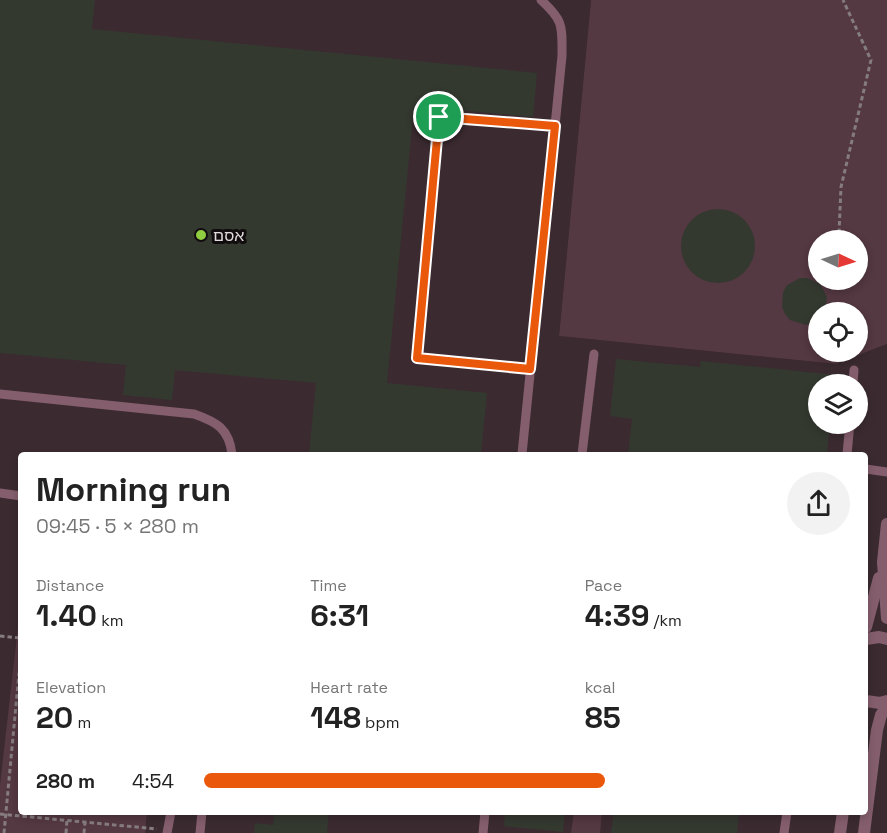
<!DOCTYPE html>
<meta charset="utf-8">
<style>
body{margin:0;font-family:"Space Grotesk","Noto Sans Hebrew",sans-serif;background:#f2f2f2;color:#222;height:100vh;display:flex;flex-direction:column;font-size:22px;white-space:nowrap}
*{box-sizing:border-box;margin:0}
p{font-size:20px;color:#767676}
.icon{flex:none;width:33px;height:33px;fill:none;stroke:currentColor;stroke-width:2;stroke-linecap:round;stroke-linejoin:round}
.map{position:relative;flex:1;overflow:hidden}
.sheet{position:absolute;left:18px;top:452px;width:850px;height:363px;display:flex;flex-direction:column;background:#fff;border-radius:6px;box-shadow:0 3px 9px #0003}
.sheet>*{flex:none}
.needle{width:39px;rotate:94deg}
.buttons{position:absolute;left:808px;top:230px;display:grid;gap:12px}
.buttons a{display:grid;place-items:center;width:60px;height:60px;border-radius:50%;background:#fff;box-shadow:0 3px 9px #0003;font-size:30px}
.pin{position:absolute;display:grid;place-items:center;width:51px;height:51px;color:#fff;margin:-26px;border:3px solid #fff;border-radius:50%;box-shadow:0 2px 6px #0007}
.round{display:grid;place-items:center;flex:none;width:63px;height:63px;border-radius:32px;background:#f2f2f2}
.headline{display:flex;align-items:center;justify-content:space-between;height:102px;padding:0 18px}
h1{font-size:33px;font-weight:700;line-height:45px}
.metrics{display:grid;grid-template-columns:repeat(3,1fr);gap:9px;height:102px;padding:6px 18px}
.metrics div{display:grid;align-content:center}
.metrics b{font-size:30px;font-weight:700}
.metrics small{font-size:16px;font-weight:400}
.metrics p{font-size:16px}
ul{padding:0 18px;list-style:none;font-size:20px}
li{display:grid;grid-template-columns:96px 72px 1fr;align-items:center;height:45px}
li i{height:15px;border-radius:8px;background:#ea580c}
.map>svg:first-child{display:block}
.built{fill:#3b2b31;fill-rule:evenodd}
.green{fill:#543842;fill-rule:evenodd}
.building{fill:#343930}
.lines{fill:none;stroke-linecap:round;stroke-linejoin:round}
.path{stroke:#857c7f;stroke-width:3;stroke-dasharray:4.5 3;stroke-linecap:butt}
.lane{stroke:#855e6d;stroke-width:9}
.street{stroke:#855e6d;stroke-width:12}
.route-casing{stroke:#fff;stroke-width:12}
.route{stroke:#ea580c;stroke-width:8}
.poi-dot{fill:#90cd40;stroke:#110c0e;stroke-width:2}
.labels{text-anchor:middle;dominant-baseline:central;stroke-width:6;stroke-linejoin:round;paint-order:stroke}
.poi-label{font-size:16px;fill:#e3dcde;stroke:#110c0e;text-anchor:start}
</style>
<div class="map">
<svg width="887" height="833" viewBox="0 0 887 833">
<rect width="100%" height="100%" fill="#2c2125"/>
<path class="built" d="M0 0H591L559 336 836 364 887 344V833H0ZM819 384H858V423H819ZM21 454H866V812H21Z"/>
<g class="green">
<path d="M591 0H887V344L836 364 559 336ZM819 240H858V279H819ZM819 312H858V351H819Z"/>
<path d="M18 627 21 628V812H147L145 833H0V785Z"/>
<path d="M574 812H602L600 833H571Z"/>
</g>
<g class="building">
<path d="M0 0H95L92 29 537 73 533 117 414 106 387 383 487 393 481 454H309L316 383 175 370 172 400 123 395 126 365 0 353Z"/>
<circle cx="718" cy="246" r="37"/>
<path d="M800 278H807L820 284 827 297 825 312H819V319L806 325 790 320 785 314 782 307 783 292 787 285Z"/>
<path d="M616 359 700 367 701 361 835 375 834 384H819V423H830L827 454H628L632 419 610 416Z"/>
<path d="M274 812H329L327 833H254L255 823 273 825Z"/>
<path d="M505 812H565L563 832 504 826Z"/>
<path d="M614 812H739L737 833H611Z"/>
</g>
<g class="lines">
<g class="path">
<path d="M839 233 841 187 871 60 843 0"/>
<path d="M0 636 21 638"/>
<path d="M0 814 157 829"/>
<path d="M4 833 21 652"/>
<path d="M66 833 67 820"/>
<path d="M84 833 85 822"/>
</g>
<g class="lane">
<path d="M530 369 417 358 439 117 555 126"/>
<path d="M853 384 854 370"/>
<path d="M0 394 194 414C217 422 229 429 232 454"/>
<path d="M522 454 562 56C562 26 564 21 541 0"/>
<path d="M582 454 594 354"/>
<path d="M847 454 850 423"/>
<path d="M866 469 887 472"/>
<path d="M0 493 21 496"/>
<path d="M167 833 171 812"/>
<path d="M200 833 202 812"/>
<path d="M483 833 485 812"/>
<path d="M784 833 787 812"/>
</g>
<g class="street">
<path d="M887 524 883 562 887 618"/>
<path d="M866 627 879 578"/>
<path d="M866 639 879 637 887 639"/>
<path d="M866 701 880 703 887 701"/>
<path d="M840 833 843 812"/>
<path d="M864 833 877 730 881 715 887 706"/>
</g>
</g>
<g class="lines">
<g class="route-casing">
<path id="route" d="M439 117 555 126 530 369 417 358Z"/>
</g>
<use href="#route" class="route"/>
</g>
<circle class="poi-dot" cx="201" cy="235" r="6"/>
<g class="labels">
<g class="poi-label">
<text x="213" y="235">אסם</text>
</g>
</g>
</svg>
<div class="buttons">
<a><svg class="needle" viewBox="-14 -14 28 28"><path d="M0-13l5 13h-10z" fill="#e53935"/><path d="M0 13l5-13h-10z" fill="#767676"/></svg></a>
<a><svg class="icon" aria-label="locate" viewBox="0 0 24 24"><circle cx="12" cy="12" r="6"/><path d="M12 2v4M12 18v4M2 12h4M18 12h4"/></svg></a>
<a><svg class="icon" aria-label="layers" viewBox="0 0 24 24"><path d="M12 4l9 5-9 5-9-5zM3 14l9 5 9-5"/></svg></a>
</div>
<div class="pin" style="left:439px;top:117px;background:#1e9e55"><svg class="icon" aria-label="arrive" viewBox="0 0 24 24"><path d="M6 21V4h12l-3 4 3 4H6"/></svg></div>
<section class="sheet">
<div class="headline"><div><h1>Morning run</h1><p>09:45 · 5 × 280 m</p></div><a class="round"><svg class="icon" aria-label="share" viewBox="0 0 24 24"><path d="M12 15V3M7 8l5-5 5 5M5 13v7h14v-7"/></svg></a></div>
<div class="metrics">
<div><p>Distance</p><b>1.40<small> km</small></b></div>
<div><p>Time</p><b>6:31</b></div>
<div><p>Pace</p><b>4:39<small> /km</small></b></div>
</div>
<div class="metrics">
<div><p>Elevation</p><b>20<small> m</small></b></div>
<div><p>Heart rate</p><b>148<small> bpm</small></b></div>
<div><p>kcal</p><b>85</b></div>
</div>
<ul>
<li><b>280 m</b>4:54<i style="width:62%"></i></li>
</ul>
</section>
</div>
